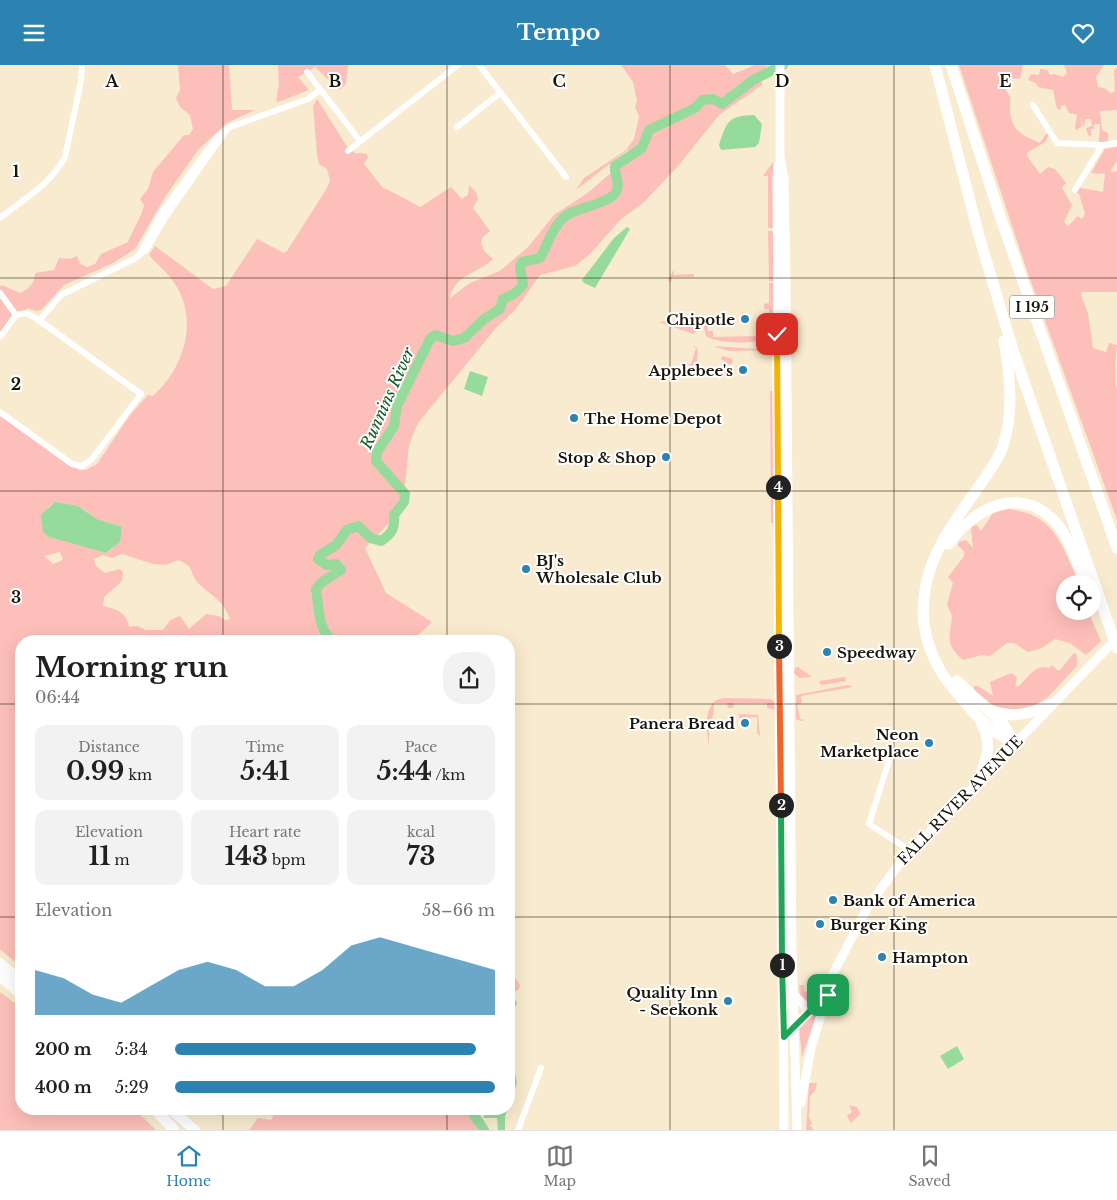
<!DOCTYPE html>
<meta charset="utf-8">
<style>
body{margin:0;font-family:"Libre Baskerville",serif;background:#f2f2f2;color:#202124;height:100vh;display:flex;flex-direction:column;font-size:19px;white-space:nowrap}
*{box-sizing:border-box;margin:0}
p{font-size:16px;color:#757577}
.icon{flex:none;width:28px;height:28px;fill:none;stroke:currentColor;stroke-width:2;stroke-linecap:round;stroke-linejoin:round}
.map{position:relative;flex:1;overflow:hidden}
.sheet{position:absolute;left:15px;top:570px;width:500px;height:480px;display:flex;flex-direction:column;background:#fff;border-radius:20px;box-shadow:0 5px 20px #0002}
.sheet>*{flex:none}
.fabs{position:absolute;left:1056px;top:510px;display:grid;gap:10px}
.fabs a{display:grid;place-items:center;width:45px;height:45px;border-radius:50%;background:#fff;box-shadow:0 5px 20px #0002;font-size:25px}
.pin{position:absolute;display:grid;place-items:center;width:42px;height:42px;color:#fff;margin:-21px;border-radius:10px;box-shadow:0 2px 8px #0006}
.km{position:absolute;width:25px;height:25px;margin:-12px;border-radius:50%;background:#222;color:#fff;font-size:14px;line-height:25px;text-align:center}
.round{display:grid;place-items:center;flex:none;width:52px;height:52px;border-radius:20px;background:#f2f2f2}
.head{display:flex;align-items:center;justify-content:space-between;height:85px;padding:0 20px}
h1{font-size:28px;font-weight:800;line-height:38px}
.metrics{display:grid;grid-template-columns:repeat(3,1fr);gap:8px;height:85px;padding:5px 20px}
.metrics div{display:grid;align-content:center;border-radius:12px;background:#f2f2f2;text-align:center}
.metrics b{font-size:25px;font-weight:800}
.metrics small{font-size:14px;font-weight:400}
.metrics p{font-size:14px}
.chart{height:140px;padding:10px 20px}
.chart p{display:flex;justify-content:space-between}
.chart svg{width:100%;height:90px;margin-top:5px;fill:#2c83b2;opacity:.7}
ul{padding:0 20px;list-style:none;font-size:16px}
li{display:grid;grid-template-columns:80px 60px 1fr;align-items:center;height:38px}
li i{height:12px;border-radius:6px;background:#2c83b2}
header{display:flex;justify-content:space-between;align-items:center;height:65px;padding:0 20px;background:#2c83b2;color:#fff;font-size:22px;font-weight:800}
.menu{display:flex;justify-content:space-around;align-items:center;height:70px;border-top:1px solid #e0e0e0;background:#fff;font-size:14px;color:#757577}
.menu a{display:grid;justify-items:center;gap:2px}
.menu .active{color:#2c83b2}
.map>svg:first-child{display:block}
.green{fill:#fdbfb9;fill-rule:evenodd}
.water{fill:#97db9c}
.lines{fill:none;stroke-linecap:round;stroke-linejoin:round}
.river{stroke:#97db9c;stroke-width:10}
.street{stroke:#fff;stroke-width:6}
.secondary{stroke:#fff;stroke-width:9}
.primary{stroke:#fff;stroke-width:10}
.highway{stroke:#fff;stroke-width:11}
.split-1-casing{stroke:#fff;stroke-width:10}
.split-2-casing{stroke:#fff;stroke-width:10}
.split-3-casing{stroke:#fff;stroke-width:10}
.split-4-casing{stroke:#fff;stroke-width:10}
.split-5-casing{stroke:#fff;stroke-width:10}
.split-1{stroke:#22a559;stroke-width:6}
.split-2{stroke:#22a559;stroke-width:6}
.split-3{stroke:#f0652b;stroke-width:6}
.split-4{stroke:#f5b400;stroke-width:6}
.split-5{stroke:#f5b400;stroke-width:6}
.grid{fill:none;stroke:#1a150b;stroke-width:1;stroke-opacity:0.55}
.poi-dot{fill:#2c83b2;stroke:#fff;stroke-width:2}
.labels{text-anchor:middle;dominant-baseline:central;stroke-width:4;stroke-linejoin:round;paint-order:stroke}
.shield{fill:#fff;stroke:#5f5b54;stroke-width:1}
.shield-label{font-size:14px;font-weight:bold;fill:#1a150b}
.poi-label{font-size:15px;font-weight:bold;fill:#1a150b;stroke:#fff;text-anchor:end}
.street-label{font-size:15px;fill:#1a150b;stroke:#fff}
.water-label{font-size:16px;font-style:italic;fill:#0f581e;stroke:#fff}
.grid-label{font-size:16px;text-anchor:middle;font-weight:bold;fill:#1a150b;stroke:#fff;stroke-width:4;stroke-linejoin:round;paint-order:stroke}
</style>
<header><svg class="icon" aria-label="menu" viewBox="0 0 24 24"><path d="M4 6h16M4 12h16M4 18h16"/></svg>Tempo<svg class="icon" aria-label="heart" viewBox="0 0 24 24"><path d="M12 20l-8-8c-3-5 5-10 8-4 3-6 11-1 8 4z"/></svg></header>
<div class="map">
<svg width="1117" height="1065" viewBox="0 0 1117 1065">
<rect width="100%" height="100%" fill="#f8ebcf"/>
<g class="green">
<path d="M178 0H229L232 45H255L227 58 198 85 165 132 135 184 113 198 64 220 41 245 37 246 27 243 24 252 21 250 9 256 0 268V222L2 220 20 228C29 224 35 218 35 208L54 205 59 193 70 194 77 191 80 199 87 202 95 199 101 189 128 177C133 164 141 153 144 140L140 134 148 124 153 107 184 70H189L193 64 190 50 180 42 176 33 180 25Z"/>
<path d="M278 0H348L346 19 339 25 315 2 298 12 309 25 278 37 276 36 279 19Z"/>
<path d="M621 0H725L733 9 755 0 768 1 761 7 762 20 719 50 678 101 644 137 620 155 591 188 575 201 540 210 516 244 496 263 418 358 409 380 405 421 391 456 365 483 386 528 432 557 412 576H21V902L0 884V351L79 405H86L97 399 130 350 148 330 153 331C184 303 199 256 175 219 168 208 157 199 149 190L155 181 213 224 226 221 257 174 284 188 287 186 327 123 330 116 327 104 319 99 317 90 313 41 317 34 348 83 355 88 367 89 368 92 364 99 383 123C386 123 415 139 420 142L451 122 462 134 468 130 469 120 476 127 478 134 473 143 490 166 483 172 481 177 484 186 493 194C478 208 453 211 450 233L470 218 500 206 528 182 554 150 589 127 613 106 626 93 629 84 576 125 584 113 626 85 634 74 639 51 635 42 637 36 633 17ZM55 437 82 443 97 454 122 462C122 472 116 483 106 488L49 472 43 465C44 452 44 444 55 437ZM60 487 63 495 53 499 44 491ZM122 489 153 499 166 500 178 495C196 502 189 508 198 518 212 532 222 533 230 554L225 555 219 551 206 549 189 564 180 551 170 555 163 565H146L137 561 129 562C127 547 116 544 103 541L104 532 122 516 123 507 120 504 105 508 96 501 94 494 103 490 112 493Z"/>
<path d="M959 0H1023L1020 14 1010 13 1006 25C1012 33 1010 35 1010 44 1011 66 1022 70 1040 78L1046 69 1049 70 1045 77 1027 88V91L1040 109 1048 102 1055 104 1066 118 1062 123 1072 140 1064 157 1068 161 1078 151 1082 154 1085 149 1079 129 1073 125 1075 122 1103 127 1105 109 1091 108 1105 84 1117 82V96L1111 105 1112 107 1117 106V227H1082L1081 230 1088 248 1093 283 1106 287 1109 278 1117 280C1116 288 1114 317 1117 324V455L1025 200Z"/>
<path d="M1064 0H1104L1096 12 1098 22 1104 23 1111 28 1115 26 1114 6 1117 2V45L1100 46 1102 65 1108 68V77L1099 78 1100 59H1094V64H1091V71L1088 70 1086 63 1092 61 1091 54H1085L1084 62 1080 52 1082 61 1076 65 1075 63 1077 50 1069 48 1065 40 1061 41V45L1057 44 1053 25 1038 22 1036 18 1028 15 1031 9 1039 10 1040 4 1047 5 1050 10 1055 9 1063 12 1067 8Z"/>
<path d="M773 97V163H768V111H763Z"/>
<path d="M768 166H773V216H769Z"/>
<path d="M674 205V210L694 209V212H672L671 217H669L668 214Z"/>
<path d="M769 218H773V269C767 281 716 279 706 271L703 259H707L708 266H713V272L756 271 760 259 769 256V244H764V239L769 238Z"/>
<path d="M669 256V261H693L695 256 696 267 693 269 659 257Z"/>
<path d="M693 280C701 284 697 292 696 300L693 301 686 299H691L696 283Z"/>
<path d="M713 281 771 285 729 286Z"/>
<path d="M722 291 733 294 732 299 726 300 727 312 717 308H722L726 296 721 295Z"/>
<path d="M770 326H773L774 458H771Z"/>
<path d="M1008 444C1056 449 1061 480 1080 519H1065V546H1088L1101 576 1086 590 1070 578 1055 574 1042 583 1028 587 1014 578H1007L990 591 982 590 963 595C943 578 951 570 952 551L947 540 953 518 948 512 964 491V486L958 481 959 477 966 475 973 483 971 464 973 461 977 460 981 466 993 448Z"/>
<path d="M1074 588 1077 590V601L1048 632 1031 643 1008 645 993 640 974 625V621H978L993 631 990 617 1011 608 1017 612 1015 622 1019 621C1027 614 1036 598 1049 603L1052 600 1057 605H1060Z"/>
<path d="M798 602 812 612 799 613 794 608 795 603Z"/>
<path d="M845 612 846 616 822 620 819 618 820 616Z"/>
<path d="M848 620 853 622 801 631 802 638 797 639 800 654 805 655 801 656 796 654V630Z"/>
<path d="M723 633 770 634 774 636 775 645 767 643V638H734L733 643H728L727 638H714V647H712L714 648 712 652 714 653 709 654V680C706 665 703 636 723 633Z"/>
<path d="M739 649 758 650 760 671 757 668V652L739 653Z"/>
<path d="M509 904 520 920 519 924 513 928 509 922Z"/>
<path d="M799 920H804V926L815 931V926L817 927 815 934 807 937 800 933Z"/>
<path d="M0 927 21 943V1044H134L156 1065H0Z"/>
<path d="M817 943H819L802 992 799 961Z"/>
<path d="M809 1018H817L815 1026 810 1031 809 1052 812 1059 809 1061 812 1062 813 1065H806Z"/>
<path d="M849 1040 857 1042 860 1049 849 1060 851 1058 847 1051 852 1047Z"/>
<path d="M277 1044H483L475 1061 477 1065H249L258 1053 271 1055Z"/>
</g>
<g class="water">
<path d="M754 50 762 59 759 78 755 82 721 85 719 80C727 56 728 51 754 50Z"/>
<path d="M627 162 630 164 595 223 584 218 582 215 614 173Z"/>
<path d="M470 306 488 312 482 331 464 324Z"/>
<path d="M55 437 78 441 97 454 122 462 120 477 106 488 49 472 43 467 41 450Z"/>
<path d="M509 922 515 927 514 933 517 938 509 955Z"/>
<path d="M509 979 514 989 512 993 517 1018 509 1041Z"/>
<path d="M957 981 964 994 948 1004 940 991Z"/>
<path d="M488 1044H508L505 1051V1065H498L497 1053H483Z"/>
</g>
<g class="lines">
<g class="river">
<path d="M335 576C318 570 319 541 316 524L322 517 341 505 336 499 327 500 318 494 320 490 336 480 347 465 358 461 371 473 381 476C392 469 395 463 394 450L404 437 405 429 376 396 377 387 394 361 397 341 430 274 435 270 453 276 464 273 484 254 500 244 503 234 514 229 523 220 520 201 522 197 540 193C548 179 553 160 567 150 579 142 611 138 616 127 621 119 614 110 615 101L642 83 649 65 695 43 702 35 713 34 722 39 753 15 783 0"/>
<path d="M470 1044 484 1065"/>
</g>
<g class="street">
<path d="M479 0 566 112"/>
<path d="M307 7 360 76"/>
<path d="M1033 40 1057 78 1102 80 1117 78"/>
<path d="M457 62 500 28"/>
<path d="M348 86 458 0"/>
<path d="M1075 125 1102 80"/>
<path d="M0 153C23 135 52 118 65 92L81 16 82 0"/>
<path d="M140 188 161 148 217 72 230 62 308 34 320 25"/>
<path d="M0 228 16 250"/>
<path d="M39 256 61 230 134 194 147 184 165 153 227 64"/>
<path d="M0 272 16 250 26 248 36 253 141 329 92 394 82 401 72 399 0 347"/>
<path d="M890 692 869 759 911 786"/>
<path d="M518 1065 541 1003"/>
</g>
<g class="secondary">
<path d="M780 0V91L784 113 786 215 792 888 797 1065"/>
<path d="M779 99 777 113 784 1065"/>
<path d="M794 930 806 942 816 940"/>
<path d="M791 963 810 946 821 932 867 843 899 799 1117 573"/>
<path d="M801 1038 811 983 828 927"/>
</g>
<g class="primary">
<path d="M0 898 21 916"/>
<path d="M170 1044 195 1065"/>
</g>
<g class="highway">
<path d="M935 0 979 171 1013 285 1117 583"/>
<path d="M951 0 1001 154 1117 483"/>
<path d="M1004 276C1010 311 1014 347 1003 381 998 396 988 408 980 420 950 463 918 502 924 558 927 581 937 605 953 623 970 644 989 667 1015 678"/>
<path d="M949 479C974 442 1023 418 1058 460 1071 477 1078 500 1086 519"/>
<path d="M957 616 1003 659 1015 678"/>
<path d="M989 645C1013 654 1030 649 1052 639"/>
<path d="M978 716C987 694 993 679 981 657"/>
<path d="M0 911 21 929"/>
<path d="M155 1044 174 1065"/>
</g>
</g>
<g class="lines">
<g class="split-1-casing">
<path id="split-1" d="M782 900 784 972 816 940 830 917 828 930"/>
</g>
<g class="split-2-casing">
<path id="split-2" d="M781 740 782 900"/>
</g>
<g class="split-3-casing">
<path id="split-3" d="M779 581 781 740"/>
</g>
<g class="split-4-casing">
<path id="split-4" d="M778 422 779 581"/>
</g>
<g class="split-5-casing">
<path id="split-5" d="M777 269 778 422"/>
</g>
<use href="#split-1" class="split-1"/>
<use href="#split-2" class="split-2"/>
<use href="#split-3" class="split-3"/>
<use href="#split-4" class="split-4"/>
<use href="#split-5" class="split-5"/>
</g>
<path class="grid" d="M223 0V576M447 0V576M670 0V1065M894 0V1065M0 213H1117M0 426H1117M0 639H21M509 639H1117M0 852H21M509 852H1117M223 1044V1065M447 1044V1065"/>
<g class="poi-dot">
<circle cx="745" cy="254" r="5"/>
<circle cx="743" cy="305" r="5"/>
<circle cx="574" cy="353" r="5"/>
<circle cx="666" cy="392" r="5"/>
<circle cx="526" cy="504" r="5"/>
<circle cx="827" cy="587" r="5"/>
<circle cx="745" cy="658" r="5"/>
<circle cx="929" cy="678" r="5"/>
<circle cx="833" cy="835" r="5"/>
<circle cx="820" cy="859" r="5"/>
<circle cx="882" cy="892" r="5"/>
<circle cx="728" cy="936" r="5"/>
</g>
<g class="labels">
<rect class="shield" x="1009.5" y="230.5" width="45" height="23" rx="4"/>
<g class="shield-label">
<text x="1032" y="242">I 195</text>
</g>
<g class="poi-label">
<text x="735" y="254">Chipotle</text>
<text x="733" y="305">Applebee's</text>
<text x="584" y="353" text-anchor="start">The Home Depot</text>
<text x="656" y="392">Stop &amp; Shop</text>
<text x="536" y="495" text-anchor="start">BJ's<tspan x="536" dy="17">Wholesale Club</tspan></text>
<text x="837" y="587" text-anchor="start">Speedway</text>
<text x="735" y="658">Panera Bread</text>
<text x="919" y="669">Neon<tspan x="919" dy="17">Marketplace</tspan></text>
<text x="843" y="835" text-anchor="start">Bank of America</text>
<text x="830" y="859" text-anchor="start">Burger King</text>
<text x="892" y="892" text-anchor="start">Hampton</text>
<text x="718" y="927">Quality Inn<tspan x="718" dy="17">- Seekonk</tspan></text>
</g>
<g class="street-label">
<text transform="translate(960 735) rotate(-46)">FALL RIVER AVENUE</text>
</g>
<g class="water-label">
<text transform="translate(387 333) rotate(-66)">Runnins River</text>
</g>
</g>
<g class="grid-label">
<text x="112" y="22">A</text>
<text x="335" y="22">B</text>
<text x="559" y="22">C</text>
<text x="782" y="22">D</text>
<text x="1005" y="22">E</text>
<text x="16" y="112">1</text>
<text x="16" y="325">2</text>
<text x="16" y="538">3</text>
</g>
</svg>
<div class="fabs">
<a><svg class="icon" aria-label="locate" viewBox="0 0 24 24"><circle cx="12" cy="12" r="6"/><path d="M12 2v4M12 18v4M2 12h4M18 12h4"/></svg></a>
</div>
<div class="pin" style="left:828px;top:930px;background:#1e9e55"><svg class="icon" aria-label="arrive" viewBox="0 0 24 24"><path d="M6 21V4h12l-3 4 3 4H6"/></svg></div>
<div class="pin" style="left:777px;top:269px;background:#d93025"><svg class="icon" aria-label="check" viewBox="0 0 24 24"><path d="M5 12l5 5 9-10"/></svg></div>
<b class="km" style="left:782px;top:900px">1</b>
<b class="km" style="left:781px;top:740px">2</b>
<b class="km" style="left:779px;top:581px">3</b>
<b class="km" style="left:778px;top:422px">4</b>
<section class="sheet">
<div class="head"><div><h1>Morning run</h1><p>06:44</p></div><a class="round"><svg class="icon" aria-label="share" viewBox="0 0 24 24"><path d="M12 15V3M7 8l5-5 5 5M5 13v7h14v-7"/></svg></a></div>
<div class="metrics">
<div><p>Distance</p><b>0.99<small> km</small></b></div>
<div><p>Time</p><b>5:41</b></div>
<div><p>Pace</p><b>5:44<small> /km</small></b></div>
</div>
<div class="metrics">
<div><p>Elevation</p><b>11<small> m</small></b></div>
<div><p>Heart rate</p><b>143<small> bpm</small></b></div>
<div><p>kcal</p><b>73</b></div>
</div>
<div class="chart"><p><span>Elevation</span>58–66 m</p>
<svg viewBox="0 0 160 44" preserveAspectRatio="none"><path d="M0 44V22L10 26L20 34L30 38L40 30L50 22L60 18L70 22L80 30L90 30L100 22L110 10L120 6L130 10L140 14L150 18L160 22V44z"/></svg>
</div>
<ul>
<li><b>200 m</b>5:34<i style="width:94%"></i></li>
<li><b>400 m</b>5:29<i style="width:100%"></i></li>
</ul>
</section>
</div>
<nav class="menu">
<a class="active"><svg class="icon" aria-label="home" viewBox="0 0 24 24"><path d="M3 11l9-7 9 7M6 9v11h12V9"/></svg>Home</a>
<a><svg class="icon" aria-label="map" viewBox="0 0 24 24"><path d="M3 6l6-2 6 2 6-2v14l-6 2-6-2-6 2zM9 4v14M15 6v14"/></svg>Map</a>
<a><svg class="icon" aria-label="saved" viewBox="0 0 24 24"><path d="M7 4h10v16l-5-4-5 4z"/></svg>Saved</a>
</nav>
